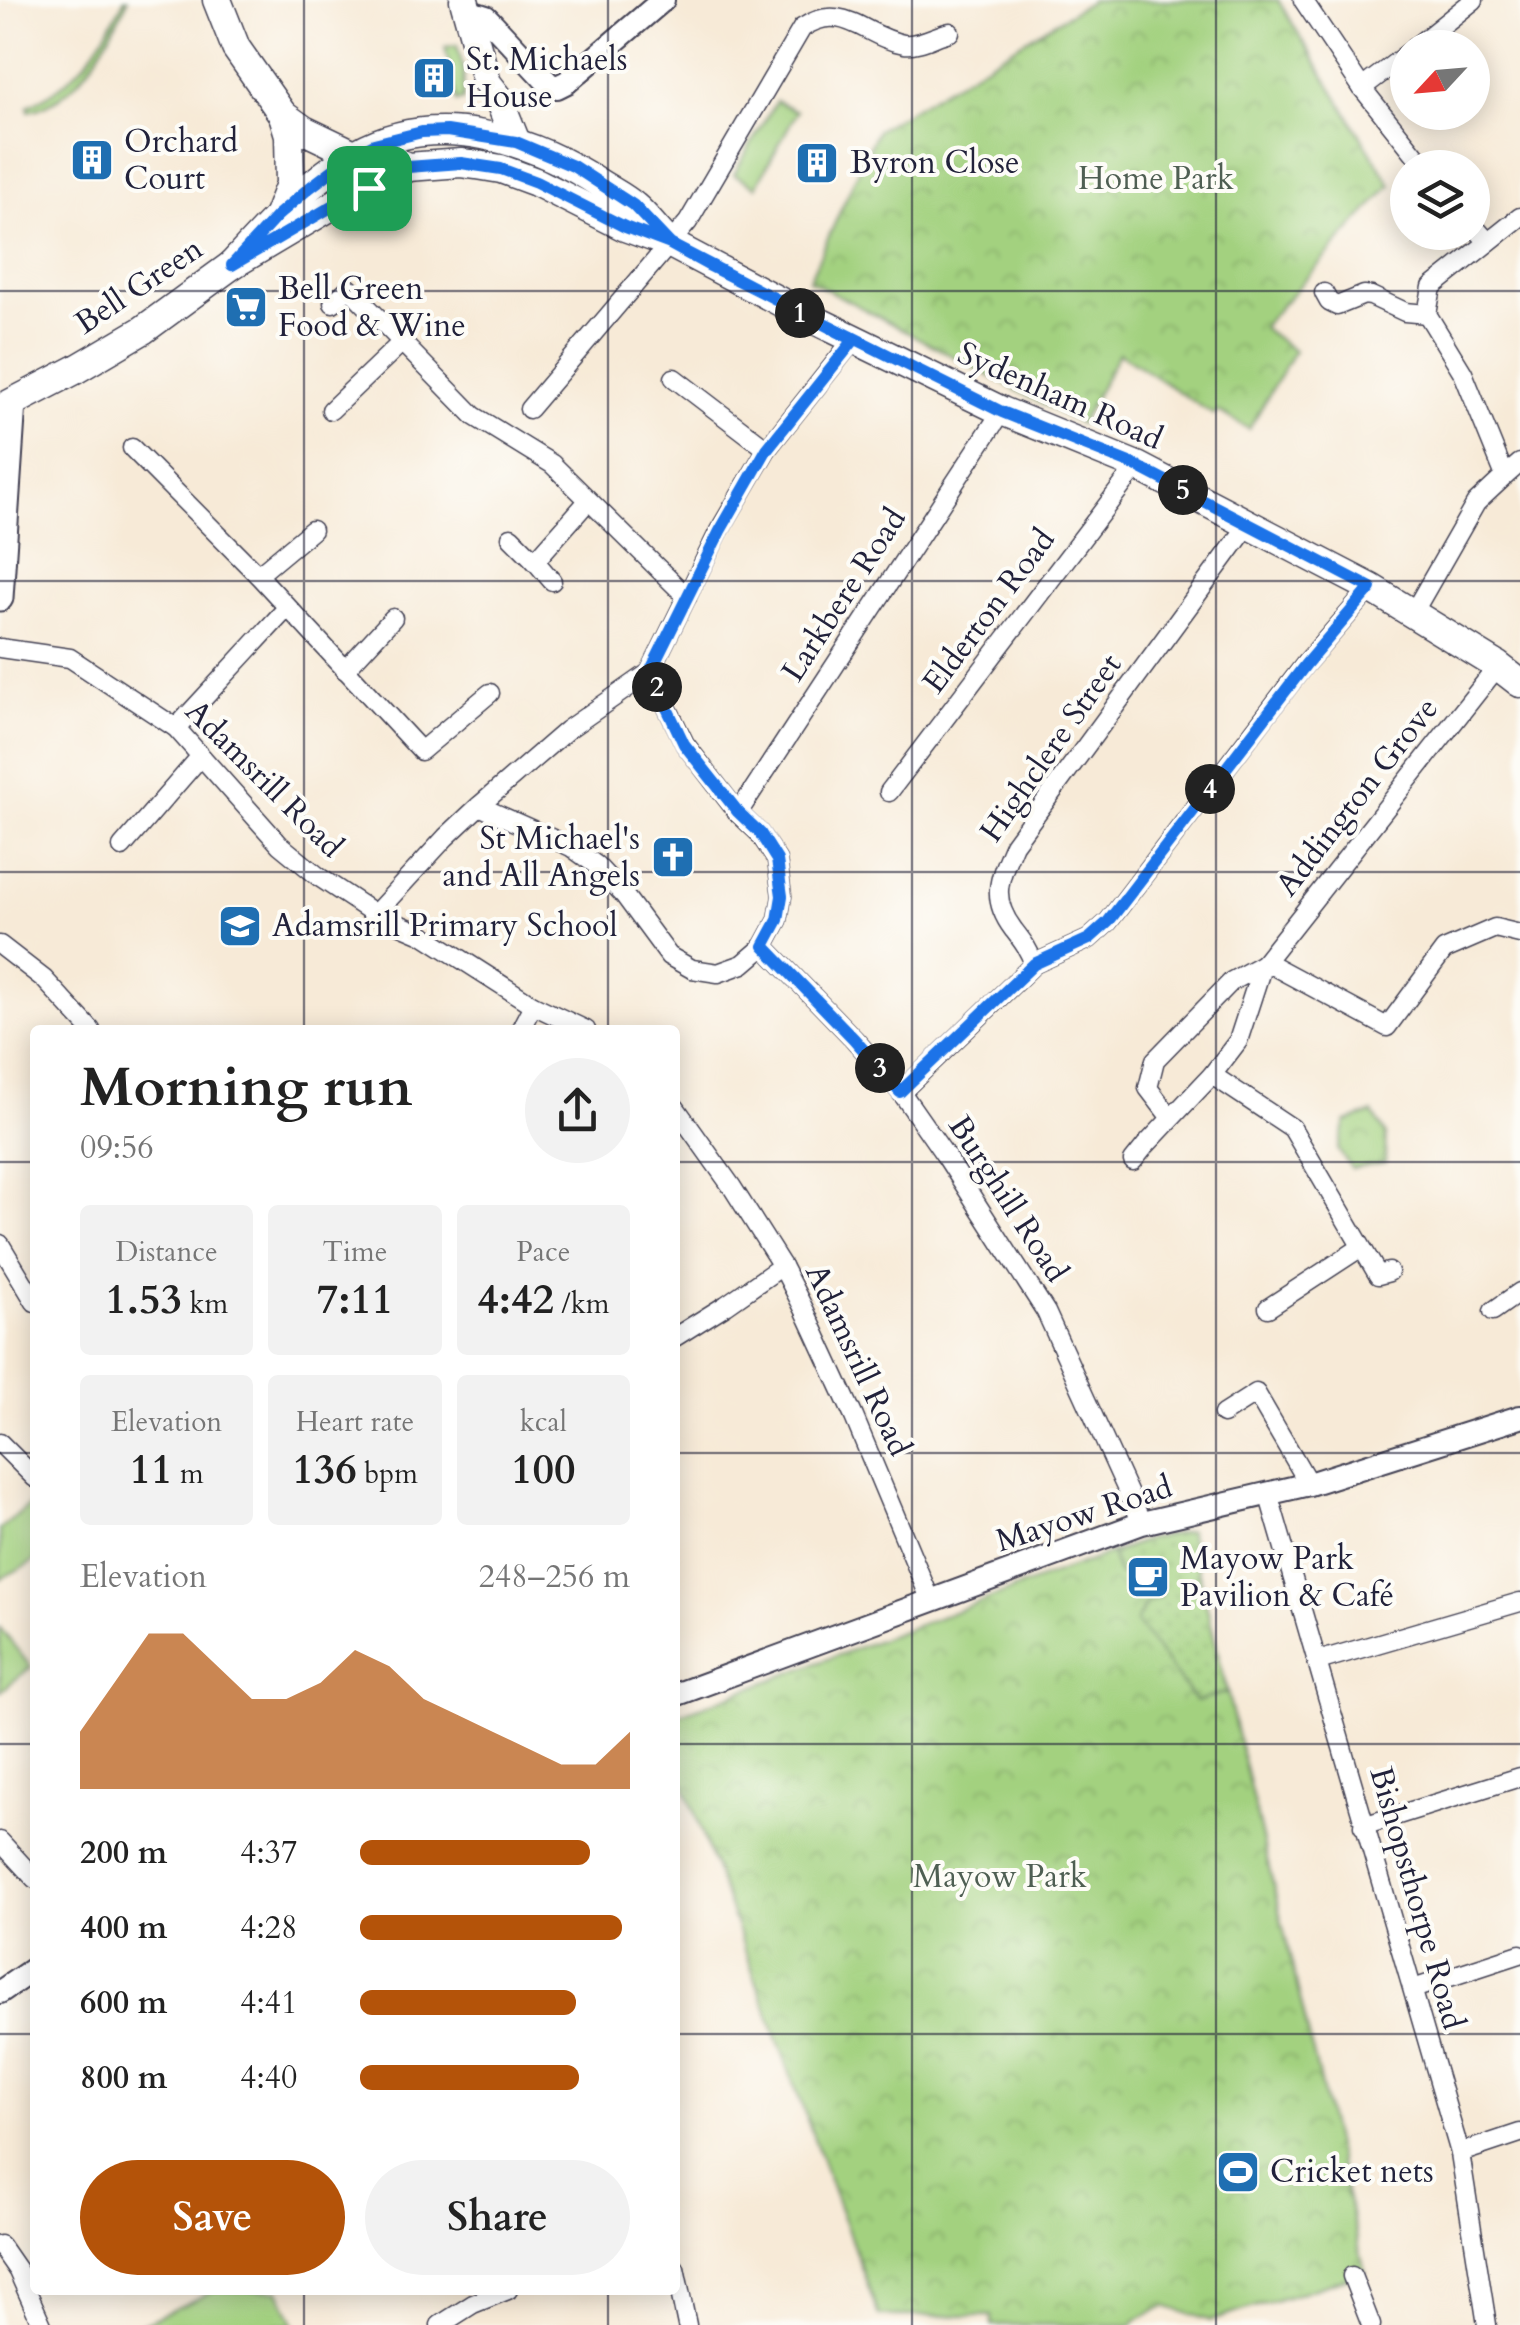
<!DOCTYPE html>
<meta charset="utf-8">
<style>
body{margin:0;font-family:Cardo,serif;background:#f2f2f2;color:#222;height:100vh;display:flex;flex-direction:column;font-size:38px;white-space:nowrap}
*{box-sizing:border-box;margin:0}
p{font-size:32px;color:#767676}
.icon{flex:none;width:55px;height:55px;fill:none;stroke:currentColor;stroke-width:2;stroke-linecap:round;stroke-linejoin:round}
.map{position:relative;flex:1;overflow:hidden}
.sheet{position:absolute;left:30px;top:1025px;width:650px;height:1270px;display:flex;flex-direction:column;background:#fff;border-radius:10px;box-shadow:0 5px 25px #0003}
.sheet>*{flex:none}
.needle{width:65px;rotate:244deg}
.fabs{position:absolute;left:1390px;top:30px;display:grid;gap:20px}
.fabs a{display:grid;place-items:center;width:100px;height:100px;border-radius:50%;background:#fff;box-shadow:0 5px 25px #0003;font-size:50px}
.pin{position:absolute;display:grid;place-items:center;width:85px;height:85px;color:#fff;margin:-42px;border-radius:20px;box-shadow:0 5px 15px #0006}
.km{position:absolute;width:50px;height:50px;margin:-25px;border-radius:50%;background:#222;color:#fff;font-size:28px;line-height:50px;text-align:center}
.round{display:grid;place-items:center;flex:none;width:105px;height:105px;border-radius:52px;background:#f2f2f2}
.summary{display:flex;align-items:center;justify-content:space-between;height:170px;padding:0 50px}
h1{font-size:55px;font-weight:700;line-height:75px}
.stats{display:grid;grid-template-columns:repeat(3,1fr);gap:15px;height:170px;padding:10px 50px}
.stats div{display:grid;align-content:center;border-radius:10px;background:#f2f2f2;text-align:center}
.stats b{font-size:42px;font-weight:700}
.stats small{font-size:28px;font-weight:400}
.stats p{font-size:28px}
.chart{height:280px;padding:20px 50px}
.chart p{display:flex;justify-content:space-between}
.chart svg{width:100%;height:180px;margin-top:10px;fill:#b45309;opacity:.7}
.button{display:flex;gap:20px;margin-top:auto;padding:20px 50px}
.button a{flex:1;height:115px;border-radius:60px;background:#b45309;color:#fff;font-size:40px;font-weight:700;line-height:115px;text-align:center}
.button a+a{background:#f2f2f2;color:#222}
ul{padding:0 50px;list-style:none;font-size:32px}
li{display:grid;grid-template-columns:160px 120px 1fr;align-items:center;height:75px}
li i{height:25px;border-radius:12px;background:#b45309}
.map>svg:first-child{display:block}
.grass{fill:#a3d17f;stroke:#627a5d;stroke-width:2.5}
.park{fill:url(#park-crowns);stroke:#627a5d;stroke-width:2.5}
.garden{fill:url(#garden-dots);stroke:#627a5d;stroke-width:2.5}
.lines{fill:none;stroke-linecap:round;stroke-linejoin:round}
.minor-casing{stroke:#424052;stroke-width:21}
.tertiary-casing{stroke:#424052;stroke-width:26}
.secondary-casing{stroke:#424052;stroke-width:29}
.primary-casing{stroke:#424052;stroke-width:31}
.minor{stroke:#fff;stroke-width:18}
.tertiary{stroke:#fff;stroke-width:22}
.secondary{stroke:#fff;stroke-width:25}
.primary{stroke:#fff;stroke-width:28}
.route-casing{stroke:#fff;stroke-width:20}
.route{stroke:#1a73e8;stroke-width:12}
.grid{fill:none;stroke:#22223b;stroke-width:2.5;stroke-opacity:0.55}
.labels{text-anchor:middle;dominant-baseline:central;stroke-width:8;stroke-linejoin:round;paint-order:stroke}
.poi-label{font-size:32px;fill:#22223b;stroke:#fdfcf7;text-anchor:start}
.park-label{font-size:32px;fill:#4f5f53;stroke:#fdfcf7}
.street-label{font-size:32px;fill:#22223b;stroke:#fdfcf7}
</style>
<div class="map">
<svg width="1520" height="2325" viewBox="0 0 1520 2325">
<defs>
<pattern id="park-crowns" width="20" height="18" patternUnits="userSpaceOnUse" patternTransform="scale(2.5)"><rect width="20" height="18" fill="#a3d17f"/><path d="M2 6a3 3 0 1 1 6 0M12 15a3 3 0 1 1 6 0" fill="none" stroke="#8cb36f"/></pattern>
<pattern id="garden-dots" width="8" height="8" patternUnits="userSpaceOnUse" patternTransform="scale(2.5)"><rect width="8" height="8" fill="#a3d17f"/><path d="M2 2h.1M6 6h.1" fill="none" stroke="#8cb36f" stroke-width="1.8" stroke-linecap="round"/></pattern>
</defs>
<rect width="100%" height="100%" fill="#fdfcf7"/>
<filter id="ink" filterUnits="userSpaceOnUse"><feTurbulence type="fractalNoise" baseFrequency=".01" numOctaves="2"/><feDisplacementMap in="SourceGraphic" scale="20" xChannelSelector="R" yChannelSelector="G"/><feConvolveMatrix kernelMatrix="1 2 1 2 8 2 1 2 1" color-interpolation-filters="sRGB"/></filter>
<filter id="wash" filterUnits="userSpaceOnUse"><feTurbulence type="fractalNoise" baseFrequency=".0048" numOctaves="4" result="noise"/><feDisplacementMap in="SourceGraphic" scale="40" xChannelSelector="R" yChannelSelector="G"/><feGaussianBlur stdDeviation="2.25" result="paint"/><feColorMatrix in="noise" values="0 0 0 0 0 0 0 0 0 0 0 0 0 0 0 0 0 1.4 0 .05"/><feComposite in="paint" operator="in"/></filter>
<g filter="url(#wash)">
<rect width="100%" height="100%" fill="#f7ead7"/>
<g class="grass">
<path d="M124 0H128C108 40 78 102 29 111L28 106C77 83 100 47 124 0Z"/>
<path d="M457 45 464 71 463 100 457 102 445 47Z"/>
<path d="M776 101 797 111 756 187 734 174Z"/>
<path d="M35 1501V1561L0 1579V1529Z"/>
<path d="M0 1628 31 1667 0 1692Z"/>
<path d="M216 2290H279L295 2325H139Z"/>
</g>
<g class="park">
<path d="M1092 0H1278L1391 185 1262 327 1294 351 1249 429 1218 411 1214 415 1119 353 1080 424 809 280 877 130Z"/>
<path d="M1373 1113 1386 1135 1385 1163 1352 1169 1338 1150 1346 1122Z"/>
<path d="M1189 1531 1365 2272 1211 2321 1165 2306 1136 2320 1132 2325H992V2316H879L675 1759V1716L1148 1539Z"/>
</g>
<path class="garden" d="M1189 1531 1227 1692 1196 1702 1136 1622 1146 1603 1162 1596 1152 1564 1119 1575 1111 1554 1148 1539Z"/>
</g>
<g filter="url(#ink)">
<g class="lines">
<g class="minor-casing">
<g id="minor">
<path d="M1303 0 1362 88 1426 168"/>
<path d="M1414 48 1474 0"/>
<path d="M1362 88 1408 53"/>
<path d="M1520 217 1432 287 1427 314 1463 373 1505 476 1520 463"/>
<path d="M1472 224 1488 242"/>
<path d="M1324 293 1329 302 1337 306 1364 295 1371 296 1405 312 1427 314"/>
<path d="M333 303 349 288 474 416 552 464 687 597"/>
<path d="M674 378 767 449"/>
<path d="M529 409 688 222 802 28C843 0 864 37 904 44 919 46 936 35 950 32"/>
<path d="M331 410 401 343"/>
<path d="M132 448 258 575 421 751 490 693"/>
<path d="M511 537 535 561 588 501"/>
<path d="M535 561 552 581"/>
<path d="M258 575 312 530"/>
<path d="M1413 613 1476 503 1505 476"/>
<path d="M0 648 70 658 176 728 280 845 319 877 375 914 422 934 533 1005 586 1030"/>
<path d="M345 670 393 618"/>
<path d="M176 728 287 608"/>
<path d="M889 792 1137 466"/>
<path d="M479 806 571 847 596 865 624 895 669 956 692 969 718 973 743 964 764 946 778 920 782 896 777 860 759 833 738 813 685 744 650 672"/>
<path d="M738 813 1002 411"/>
<path d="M122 847 201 756"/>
<path d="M375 914 446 837 479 806 567 730 650 672 719 531 767 449 854 339"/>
<path d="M0 945 44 979 91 1030"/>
<path d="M764 946 854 1039 901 1092 947 1158 1046 1312 1142 1523"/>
<path d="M1266 962 1387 1027 1444 950 1495 928 1520 934"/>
<path d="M1034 964 1089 939 1108 922 1305 664 1371 588"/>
<path d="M1263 964 1498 666"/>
<path d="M520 1030 533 1005"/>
<path d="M1212 1075 1292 1128 1378 1275 1389 1272"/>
<path d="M901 1092 1034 964C1028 948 1023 942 1013 929 989 897 1000 877 1014 844L1249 524"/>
<path d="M675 1107 732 1187 782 1266 805 1311 854 1417 931 1601"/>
<path d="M1133 1161 1145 1146 1212 1075 1238 1041 1263 964 1232 981 1155 1060 1148 1088 1171 1118"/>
<path d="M0 1244 35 1302"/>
<path d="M1268 1308 1360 1248"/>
<path d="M1493 1311 1520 1292"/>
<path d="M675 1337 726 1305 782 1266"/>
<path d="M1223 1414 1256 1393 1309 1484"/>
<path d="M0 1443 35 1478"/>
<path d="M1268 1493 1460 2153 1487 2325"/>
<path d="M1318 1661 1520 1602"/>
<path d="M1363 1826 1520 1777"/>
<path d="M0 1841 35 1879"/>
<path d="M1413 1989 1520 1954"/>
<path d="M1460 2153 1520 2133"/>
<path d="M0 2245 18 2271 42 2325"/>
<path d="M675 2268 687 2325"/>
<path d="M1352 2276 1371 2325"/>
<path d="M440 2325 473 2304 508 2290"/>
</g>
</g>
<g class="tertiary-casing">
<g id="tertiary">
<path d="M467 11 486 17 493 24 549 84 557 87 567 82 663 0"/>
<path d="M675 1695 1142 1523 1309 1484 1520 1417"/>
<path d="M0 1992 35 1968"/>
</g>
</g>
<g class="secondary-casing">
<path id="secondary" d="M0 598 13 402"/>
</g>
<g class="primary-casing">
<g id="primary">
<path d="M217 0 236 48 283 115 289 135 290 184 278 215"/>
<path d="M464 0 487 83 498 97 516 142"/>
<path d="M283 115 304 130 354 154 377 161 396 162 408 167 461 163 477 165 501 169 536 182 625 227 669 243 811 318 1002 411 1137 466 1371 588 1498 666 1520 683"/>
<path d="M232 265C268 226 310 179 357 153 436 108 532 139 602 185 613 192 625 198 634 206 646 216 655 229 666 240"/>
<path d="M0 409 75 370 143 330 232 265 360 189 377 185 408 167"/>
</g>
</g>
<use href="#minor" class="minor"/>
<use href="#tertiary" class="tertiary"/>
<use href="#secondary" class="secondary"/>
<use href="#primary" class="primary"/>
</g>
</g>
<g class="lines" filter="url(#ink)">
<g class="route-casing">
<path id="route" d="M369 188 408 167 461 163 501 169 536 182 625 227 670 244 854 340 767 449 720 531 650 672 684 744 738 812 760 833 777 860 782 896 778 920 764 946 854 1039 900 1092 1034 964 1089 939 1108 922 1306 664 1371 588 1137 466 1002 412 710 266 670 244 633 205 573 166 516 142 447 131 422 132 374 144 354 154 308 189 277 216 232 265 360 190 369 188"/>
</g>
<use href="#route" class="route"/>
</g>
<path class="grid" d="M304 0V1030M608 0V1030M912 0V2325M1216 0V2325M0 291H1520M0 581H1520M0 872H1520M0 1162H35M675 1162H1520M0 1453H35M675 1453H1520M0 1744H35M675 1744H1520M0 2034H35M675 2034H1520M304 2290V2325M608 2290V2325"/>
<defs>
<g id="building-square" transform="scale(2.25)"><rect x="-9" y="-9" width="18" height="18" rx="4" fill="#1f6fb2" stroke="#fdfcf7"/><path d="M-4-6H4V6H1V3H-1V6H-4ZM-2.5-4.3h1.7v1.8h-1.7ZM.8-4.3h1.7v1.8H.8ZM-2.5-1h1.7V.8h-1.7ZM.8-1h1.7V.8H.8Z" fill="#fff"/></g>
<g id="supermarket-square" transform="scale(2.25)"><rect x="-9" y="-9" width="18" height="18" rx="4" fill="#1f6fb2" stroke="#fdfcf7"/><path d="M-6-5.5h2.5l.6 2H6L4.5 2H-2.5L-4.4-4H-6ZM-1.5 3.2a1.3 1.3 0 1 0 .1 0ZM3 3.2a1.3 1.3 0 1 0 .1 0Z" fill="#fff"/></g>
<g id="church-square" transform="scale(2.25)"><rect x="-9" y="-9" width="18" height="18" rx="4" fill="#1f6fb2" stroke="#fdfcf7"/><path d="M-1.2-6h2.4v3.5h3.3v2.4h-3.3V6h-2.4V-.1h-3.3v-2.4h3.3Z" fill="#fff"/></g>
<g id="school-square" transform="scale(2.25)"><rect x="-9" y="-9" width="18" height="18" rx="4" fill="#1f6fb2" stroke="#fdfcf7"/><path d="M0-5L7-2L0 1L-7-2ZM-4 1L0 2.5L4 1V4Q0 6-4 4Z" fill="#fff"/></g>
<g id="cafe-square" transform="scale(2.25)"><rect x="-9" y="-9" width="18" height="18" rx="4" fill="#1f6fb2" stroke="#fdfcf7"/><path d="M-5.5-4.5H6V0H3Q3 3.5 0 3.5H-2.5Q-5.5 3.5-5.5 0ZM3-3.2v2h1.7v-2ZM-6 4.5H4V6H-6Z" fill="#fff"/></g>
<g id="stadium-square" transform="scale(2.25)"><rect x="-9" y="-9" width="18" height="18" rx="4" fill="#1f6fb2" stroke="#fdfcf7"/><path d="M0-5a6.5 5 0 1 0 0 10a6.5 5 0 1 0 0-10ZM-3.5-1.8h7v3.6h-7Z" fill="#fff"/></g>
</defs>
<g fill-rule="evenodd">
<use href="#building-square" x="434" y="78"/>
<use href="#building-square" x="92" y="160"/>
<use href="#building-square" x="817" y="163"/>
<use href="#supermarket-square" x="246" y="307"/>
<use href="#church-square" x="673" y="857"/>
<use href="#school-square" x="240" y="926"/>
<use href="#cafe-square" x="1148" y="1577"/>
<use href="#stadium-square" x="1238" y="2172"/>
</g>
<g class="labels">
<g class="poi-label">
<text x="466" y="60">St. Michaels<tspan x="466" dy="37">House</tspan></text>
<text x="124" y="142">Orchard<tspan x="124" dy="37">Court</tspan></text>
<text x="850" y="163">Byron Close</text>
<text x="278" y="289">Bell Green<tspan x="278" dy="37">Food &amp; Wine</tspan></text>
<text x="640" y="839" text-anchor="end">St Michael's<tspan x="640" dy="37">and All Angels</tspan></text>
<text x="272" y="926">Adamsrill Primary School</text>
<text x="1180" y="1559">Mayow Park<tspan x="1180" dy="37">Pavilion &amp; Café</tspan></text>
<text x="1270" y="2172">Cricket nets</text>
</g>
<g class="park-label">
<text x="1156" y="179">Home Park</text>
<text x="1000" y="1877">Mayow Park</text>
</g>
<g class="street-label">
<text transform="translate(139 286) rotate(-34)">Bell Green</text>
<text transform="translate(1060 396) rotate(24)">Sydenham Road</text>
<text transform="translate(844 595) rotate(-57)">Larkbere Road</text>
<text transform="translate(989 611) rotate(-53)">Elderton Road</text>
<text transform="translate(1051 748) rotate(-55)">Highclere Street</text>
<text transform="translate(264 779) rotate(45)">Adamsrill Road</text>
<text transform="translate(1357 797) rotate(-52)">Addington Grove</text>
<text transform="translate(1008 1199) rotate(57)">Burghill Road</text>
<text transform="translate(858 1360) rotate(65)">Adamsrill Road</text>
<text transform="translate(1084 1514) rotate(-18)">Mayow Road</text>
<text transform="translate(1417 1898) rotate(74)">Bishopsthorpe Road</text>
</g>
</g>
</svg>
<div class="fabs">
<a><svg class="needle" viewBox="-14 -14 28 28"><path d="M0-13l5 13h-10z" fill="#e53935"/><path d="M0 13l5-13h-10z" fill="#767676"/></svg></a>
<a><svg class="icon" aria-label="layers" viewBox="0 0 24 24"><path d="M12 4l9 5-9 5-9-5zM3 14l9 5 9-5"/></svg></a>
</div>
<div class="pin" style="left:369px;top:188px;background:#1e9e55"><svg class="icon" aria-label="arrive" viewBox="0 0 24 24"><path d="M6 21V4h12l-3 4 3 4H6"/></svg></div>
<b class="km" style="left:800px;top:313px">1</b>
<b class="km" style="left:657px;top:687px">2</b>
<b class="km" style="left:880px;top:1068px">3</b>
<b class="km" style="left:1210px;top:789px">4</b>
<b class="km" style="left:1183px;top:490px">5</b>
<section class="sheet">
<div class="summary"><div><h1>Morning run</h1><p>09:56</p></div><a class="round"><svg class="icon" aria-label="share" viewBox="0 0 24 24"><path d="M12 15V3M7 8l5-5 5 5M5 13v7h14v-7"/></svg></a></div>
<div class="stats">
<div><p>Distance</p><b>1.53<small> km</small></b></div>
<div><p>Time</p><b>7:11</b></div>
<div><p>Pace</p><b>4:42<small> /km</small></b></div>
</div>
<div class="stats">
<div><p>Elevation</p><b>11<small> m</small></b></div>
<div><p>Heart rate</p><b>136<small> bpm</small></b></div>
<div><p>kcal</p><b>100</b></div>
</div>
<div class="chart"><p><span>Elevation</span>248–256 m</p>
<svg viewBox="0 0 160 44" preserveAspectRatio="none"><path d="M0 44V30L10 18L20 6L30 6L40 14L50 22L60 22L70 18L80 10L90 14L100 22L110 26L120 30L130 34L140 38L150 38L160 30V44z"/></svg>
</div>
<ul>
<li><b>200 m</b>4:37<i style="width:85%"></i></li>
<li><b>400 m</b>4:28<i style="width:97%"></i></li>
<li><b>600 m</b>4:41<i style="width:80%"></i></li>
<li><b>800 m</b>4:40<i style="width:81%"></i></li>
</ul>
<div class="button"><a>Save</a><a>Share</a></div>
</section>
</div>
